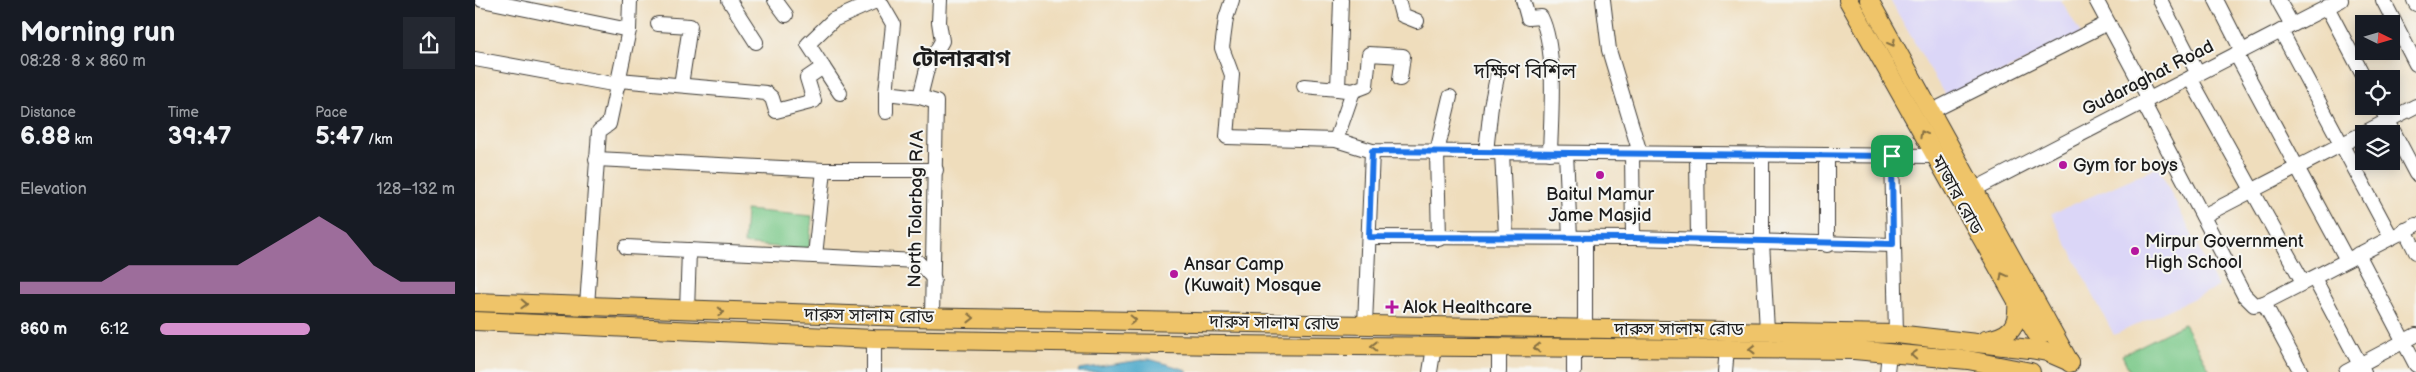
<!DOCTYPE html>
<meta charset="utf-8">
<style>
body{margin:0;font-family:"Balsamiq Sans","Noto Sans Bengali",sans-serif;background:#242831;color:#f1f3f6;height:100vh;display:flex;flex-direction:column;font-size:19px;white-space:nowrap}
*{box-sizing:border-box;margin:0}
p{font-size:16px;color:#9ea1a6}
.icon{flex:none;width:28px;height:28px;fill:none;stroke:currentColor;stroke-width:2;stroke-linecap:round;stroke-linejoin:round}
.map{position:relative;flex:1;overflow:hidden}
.side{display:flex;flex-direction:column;background:#171b24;width:475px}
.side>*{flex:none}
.needle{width:32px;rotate:95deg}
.fabs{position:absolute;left:1880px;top:15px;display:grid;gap:10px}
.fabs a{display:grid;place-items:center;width:45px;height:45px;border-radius:0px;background:#171b24;box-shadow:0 2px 12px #0003;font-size:25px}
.pin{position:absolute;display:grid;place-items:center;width:42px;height:42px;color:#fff;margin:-21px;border-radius:10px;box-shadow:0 2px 8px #0006}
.round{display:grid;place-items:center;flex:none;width:52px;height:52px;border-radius:0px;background:#242831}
.headline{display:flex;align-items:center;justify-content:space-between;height:85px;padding:0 20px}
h1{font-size:28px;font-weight:800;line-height:38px}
.figures{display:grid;grid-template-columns:repeat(3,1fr);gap:8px;height:85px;padding:5px 20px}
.figures div{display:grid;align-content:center}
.figures b{font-size:25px;font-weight:800}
.figures small{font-size:14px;font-weight:400}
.figures p{font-size:14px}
.chart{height:140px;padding:10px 20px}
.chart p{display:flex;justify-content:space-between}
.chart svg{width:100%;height:90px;margin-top:5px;fill:#d690ce;opacity:.7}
ul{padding:0 20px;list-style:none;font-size:16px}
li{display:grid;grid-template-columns:80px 60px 1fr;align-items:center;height:38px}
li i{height:12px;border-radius:6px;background:#d690ce}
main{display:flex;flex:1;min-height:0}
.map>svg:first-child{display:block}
.built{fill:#dbd6f7}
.green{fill:#7bc98a;stroke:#4c7253}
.water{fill:#4ca8ca;stroke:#346273}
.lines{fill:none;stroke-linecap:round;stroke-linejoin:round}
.minor-casing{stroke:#3c3934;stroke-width:16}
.major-casing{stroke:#3c3934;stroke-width:20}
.minor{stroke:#fff;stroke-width:14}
.major{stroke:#efc469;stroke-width:18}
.oneway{stroke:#867042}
.route-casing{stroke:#fff;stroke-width:10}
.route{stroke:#1a73e8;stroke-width:6}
.poi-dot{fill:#b5179e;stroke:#f6f6f2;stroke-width:2}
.labels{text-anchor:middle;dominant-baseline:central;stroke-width:4;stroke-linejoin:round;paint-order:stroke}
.street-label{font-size:18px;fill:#1c1c1c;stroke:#f6f6f2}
.poi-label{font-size:18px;fill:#1c1c1c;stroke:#f6f6f2;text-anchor:start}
.quarter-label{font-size:20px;fill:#1c1c1c;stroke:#f6f6f2}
.district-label{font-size:22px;font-weight:bold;fill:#1c1c1c;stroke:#f6f6f2}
</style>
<main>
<section class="side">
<div class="headline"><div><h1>Morning run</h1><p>08:28 · 8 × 860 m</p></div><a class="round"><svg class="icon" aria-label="share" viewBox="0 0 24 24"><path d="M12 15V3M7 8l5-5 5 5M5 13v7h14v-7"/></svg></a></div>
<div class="figures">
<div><p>Distance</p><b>6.88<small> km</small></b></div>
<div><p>Time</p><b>39:47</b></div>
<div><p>Pace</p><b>5:47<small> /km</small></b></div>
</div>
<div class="chart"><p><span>Elevation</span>128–132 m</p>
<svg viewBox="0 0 160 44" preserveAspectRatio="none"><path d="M0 44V38L10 38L20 38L30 38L40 30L50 30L60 30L70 30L80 30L90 22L100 14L110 6L120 14L130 30L140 38L150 38L160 38V44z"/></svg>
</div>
<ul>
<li><b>860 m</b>6:12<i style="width:51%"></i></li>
</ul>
</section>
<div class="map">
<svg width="1941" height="372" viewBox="0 0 1941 372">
<rect width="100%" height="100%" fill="#f6f6f2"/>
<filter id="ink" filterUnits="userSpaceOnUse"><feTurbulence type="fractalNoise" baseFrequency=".02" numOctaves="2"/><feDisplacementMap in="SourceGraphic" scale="10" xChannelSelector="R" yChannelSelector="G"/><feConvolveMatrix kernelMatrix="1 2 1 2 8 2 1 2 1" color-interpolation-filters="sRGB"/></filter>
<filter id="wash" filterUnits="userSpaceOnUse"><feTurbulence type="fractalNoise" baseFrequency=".0096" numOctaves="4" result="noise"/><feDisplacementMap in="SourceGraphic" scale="20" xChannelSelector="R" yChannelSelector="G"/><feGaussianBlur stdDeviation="1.12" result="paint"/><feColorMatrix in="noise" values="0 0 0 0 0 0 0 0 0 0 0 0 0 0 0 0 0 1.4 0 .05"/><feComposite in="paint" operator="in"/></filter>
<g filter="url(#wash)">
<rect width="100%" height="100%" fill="#efddbc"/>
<g class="built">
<path d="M1415 0H1586L1606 34 1472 99Z"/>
<path d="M1683 167 1743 287 1639 335 1576 214Z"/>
</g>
<g class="green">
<path d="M271 210 337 216 334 250 269 244Z"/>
<path d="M1709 324 1736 372H1655L1647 355Z"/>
</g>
<path class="water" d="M674 359 709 369 713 372H603L604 369Z"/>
</g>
<g filter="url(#ink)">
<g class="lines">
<g class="minor-casing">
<g id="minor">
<path d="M7 0 154 30"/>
<path d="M254 0 281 42"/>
<path d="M300 0 311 15"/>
<path d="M404 0 418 24 411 93V112"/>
<path d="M757 0 751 18 747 48 757 75 752 137 861 140 897 151 1460 156"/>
<path d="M923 0 927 15 942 21"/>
<path d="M1048 0 1053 18 1066 17C1082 49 1076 116 1075 153"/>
<path d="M1128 0 1134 50 1165 153"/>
<path d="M1621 0 1674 99"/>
<path d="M1685 0 1723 74"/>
<path d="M1741 0 1767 51"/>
<path d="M1803 0 1817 25"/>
<path d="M1908 0 1941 64"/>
<path d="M1939 0 1941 4"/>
<path d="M1852 7 1890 79"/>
<path d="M183 24 215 26 206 85"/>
<path d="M1806 31 1916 237"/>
<path d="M1761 54 1872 260"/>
<path d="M0 59 143 85"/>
<path d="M348 67 365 93"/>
<path d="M1715 78 1828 282"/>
<path d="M144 80 291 93 297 98 301 111 339 101 332 78 348 67 333 44 358 20 403 0"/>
<path d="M829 86 863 89"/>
<path d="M878 91 891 86 894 54 928 56 925 79"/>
<path d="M411 93 445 97 461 102 457 317"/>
<path d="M445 97 453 65 467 41 464 22 465 0"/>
<path d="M1668 102 1769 295 1779 305 1789 303 1941 225"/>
<path d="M1905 106 1941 174"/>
<path d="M1455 112 1633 23"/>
<path d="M861 140 878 91 863 89 866 0"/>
<path d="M1011 152 1016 106 1023 72"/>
<path d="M1027 152 1031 237"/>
<path d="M1091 153 1095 238"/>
<path d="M1157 153 1158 238"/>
<path d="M1222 154 1223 240"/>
<path d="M1287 154V242L1292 330"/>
<path d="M1417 155 1421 334"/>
<path d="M121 159 349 170H461"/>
<path d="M1498 190 1866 0"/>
<path d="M1728 216 1941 106"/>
<path d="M1930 230 1941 252"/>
<path d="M894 237 1158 238 1418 245"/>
<path d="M964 239 962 152 975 97"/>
<path d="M1110 239V328"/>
<path d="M1352 245V155"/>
<path d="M151 247 442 261 459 279"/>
<path d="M1883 254 1941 365"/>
<path d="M340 256 349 170"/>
<path d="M1839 278 1889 372"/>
<path d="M1789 303 1826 372"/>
<path d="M112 306 124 131 134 124 154 30 155 0"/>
<path d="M212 311 214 250"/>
<path d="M890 325 897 151"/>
<path d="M1024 347V372"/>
<path d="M399 372V339"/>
<path d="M955 372 959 347"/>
<path d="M1099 372V348"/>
<path d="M1250 372 1252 348"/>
<path d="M1412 372 1414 353"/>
<path d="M1871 372 1941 335"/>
</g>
</g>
<g class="major-casing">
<g id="major">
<path d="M1373 0 1542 301C1544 327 1535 336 1510 340"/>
<path d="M1394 0 1595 363"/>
<path d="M1542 301 1561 333 1569 334 1574 327"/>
<path d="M0 302 432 317 1421 334 1555 349 1572 352 1595 362"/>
<path d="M0 321 399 339 745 345 1379 350 1493 360 1556 372"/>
</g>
</g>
<use href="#minor" class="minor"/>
<use href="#major" class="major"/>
</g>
<defs><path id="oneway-chevron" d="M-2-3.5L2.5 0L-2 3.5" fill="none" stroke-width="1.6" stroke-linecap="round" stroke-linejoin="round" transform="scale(1.25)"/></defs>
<g class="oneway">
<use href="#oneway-chevron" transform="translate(1417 43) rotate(61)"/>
<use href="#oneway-chevron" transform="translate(1448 134) rotate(-119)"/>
<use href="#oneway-chevron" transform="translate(1528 276) rotate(-119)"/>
<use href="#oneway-chevron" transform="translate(49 304) rotate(2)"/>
<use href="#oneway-chevron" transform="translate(246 312) rotate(2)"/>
<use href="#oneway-chevron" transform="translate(496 318) rotate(1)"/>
<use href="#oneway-chevron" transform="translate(658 320) rotate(1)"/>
<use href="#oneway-chevron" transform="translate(899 346) rotate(-179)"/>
<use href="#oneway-chevron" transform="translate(1062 348) rotate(-179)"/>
<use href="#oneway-chevron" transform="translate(1277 349) rotate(-180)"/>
<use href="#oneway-chevron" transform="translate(1439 355) rotate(-176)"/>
</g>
</g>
<g class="lines" filter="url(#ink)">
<g class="route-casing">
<path id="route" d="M897 151 1417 156 1418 244 1158 238 894 237Z"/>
</g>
<use href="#route" class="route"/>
</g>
<g class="poi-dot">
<circle cx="1588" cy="165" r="5"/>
<circle cx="1125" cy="175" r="5"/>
<circle cx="1660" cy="251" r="5"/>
<circle cx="699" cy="274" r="5"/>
<path d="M914.5 299.5h5v5h5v5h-5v5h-5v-5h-5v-5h5z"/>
</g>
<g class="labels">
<g class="street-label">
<text transform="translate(1673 78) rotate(-27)">Gudaraghat Road</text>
<text transform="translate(1482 195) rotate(61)">মাজার রোড</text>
<text transform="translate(441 209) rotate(-89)">North Tolarbag R/A</text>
<text transform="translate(394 316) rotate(1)">দারুস সালাম রোড</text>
<text transform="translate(799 323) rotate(1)">দারুস সালাম রোড</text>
<text x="1204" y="329">দারুস সালাম রোড</text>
</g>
<g class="poi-label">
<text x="1598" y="165">Gym for boys</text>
<text x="1125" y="194" text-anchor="middle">Baitul Mamur<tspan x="1125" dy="21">Jame Masjid</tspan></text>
<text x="1670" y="241">Mirpur Government<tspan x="1670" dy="21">High School</tspan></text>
<text x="709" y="264">Ansar Camp<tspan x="709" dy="21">(Kuwait) Mosque</tspan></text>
<text x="928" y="307">Alok Healthcare</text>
</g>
<g class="quarter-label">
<text x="1050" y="72">দক্ষিণ বিশিল</text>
</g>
<g class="district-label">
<text x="486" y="59">টোলারবাগ</text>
</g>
</g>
</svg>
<div class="fabs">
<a><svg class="needle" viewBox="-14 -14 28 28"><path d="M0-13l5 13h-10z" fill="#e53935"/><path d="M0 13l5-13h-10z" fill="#9ea1a6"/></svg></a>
<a><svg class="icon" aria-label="locate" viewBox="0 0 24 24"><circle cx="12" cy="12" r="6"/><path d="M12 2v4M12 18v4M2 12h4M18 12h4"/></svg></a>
<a><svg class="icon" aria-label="layers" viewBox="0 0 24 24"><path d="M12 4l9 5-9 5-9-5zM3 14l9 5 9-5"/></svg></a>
</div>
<div class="pin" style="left:1417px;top:156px;background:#1e9e55"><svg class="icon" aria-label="arrive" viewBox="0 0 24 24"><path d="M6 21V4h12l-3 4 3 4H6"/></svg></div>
</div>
</main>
